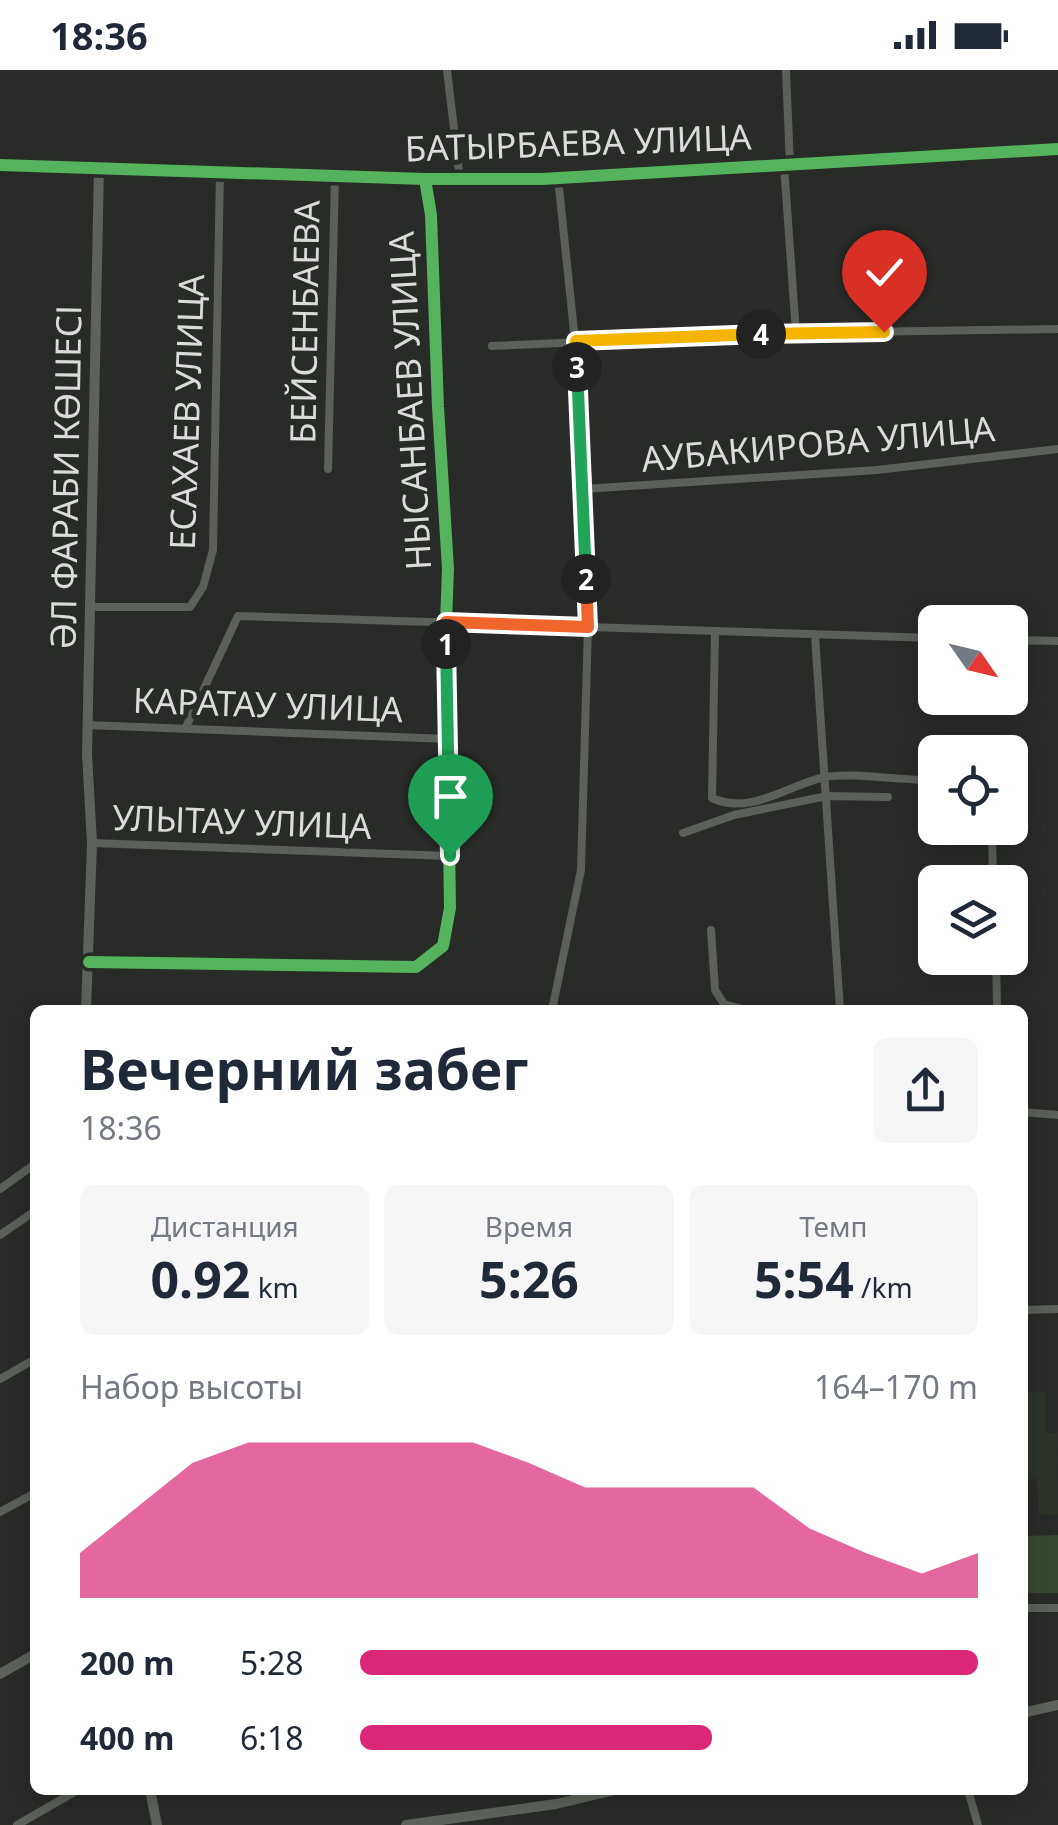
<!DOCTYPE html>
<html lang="ru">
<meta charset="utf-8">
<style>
body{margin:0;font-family:"Noto Sans",sans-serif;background:#f6f6f7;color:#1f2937;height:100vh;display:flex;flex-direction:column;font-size:38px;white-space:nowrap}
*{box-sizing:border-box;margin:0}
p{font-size:32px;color:#747a83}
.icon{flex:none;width:55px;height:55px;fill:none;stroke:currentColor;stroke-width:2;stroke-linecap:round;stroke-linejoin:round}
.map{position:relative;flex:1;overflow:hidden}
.sheet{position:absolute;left:30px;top:935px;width:998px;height:790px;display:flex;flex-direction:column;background:#fff;border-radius:15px;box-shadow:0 5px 25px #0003}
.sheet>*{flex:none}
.needle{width:65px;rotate:124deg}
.tools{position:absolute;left:918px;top:535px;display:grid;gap:20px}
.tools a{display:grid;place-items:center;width:110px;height:110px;border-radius:15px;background:#fff;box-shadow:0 5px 25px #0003;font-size:50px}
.pin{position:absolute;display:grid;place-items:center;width:85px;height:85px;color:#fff;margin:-102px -42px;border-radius:50% 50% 50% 0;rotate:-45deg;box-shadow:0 0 10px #0007}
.pin .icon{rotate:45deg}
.km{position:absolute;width:50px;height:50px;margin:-25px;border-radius:50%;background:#222;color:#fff;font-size:28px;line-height:50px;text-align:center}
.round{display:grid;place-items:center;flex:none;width:105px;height:105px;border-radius:15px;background:#f6f6f7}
.headline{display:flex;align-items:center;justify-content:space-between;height:170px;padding:0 50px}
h1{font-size:55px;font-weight:700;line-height:75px}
.stats{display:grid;grid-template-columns:repeat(3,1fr);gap:15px;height:170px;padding:10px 50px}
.stats div{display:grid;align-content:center;border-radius:15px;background:#f6f6f7;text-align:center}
.stats b{font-size:50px;font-weight:700}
.stats small{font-size:28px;font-weight:400}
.stats p{font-size:28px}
.chart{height:280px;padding:20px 50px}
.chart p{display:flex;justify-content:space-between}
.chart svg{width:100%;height:180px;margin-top:10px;fill:#db2777;opacity:.7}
ul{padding:0 50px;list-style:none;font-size:32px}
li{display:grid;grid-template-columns:160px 120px 1fr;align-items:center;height:75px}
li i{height:25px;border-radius:12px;background:#db2777}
.status{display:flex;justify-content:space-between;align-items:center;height:70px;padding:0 50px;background:#fff;direction:ltr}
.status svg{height:28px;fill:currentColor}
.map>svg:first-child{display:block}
.built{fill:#2d352b}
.green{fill:#374832}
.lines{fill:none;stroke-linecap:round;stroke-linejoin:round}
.street{stroke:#5b6059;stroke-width:8}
.secondary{stroke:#5d625b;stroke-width:10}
.cycleway-casing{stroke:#282c27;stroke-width:19}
.cycleway{stroke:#56b35d;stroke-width:12}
.split-1-casing{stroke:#fff;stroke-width:20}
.split-2-casing{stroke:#fff;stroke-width:20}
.split-3-casing{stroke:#fff;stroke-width:20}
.split-4-casing{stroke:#fff;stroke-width:20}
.split-5-casing{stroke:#fff;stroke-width:20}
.split-1{stroke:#22a559;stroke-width:12}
.split-2{stroke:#f0652b;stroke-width:12}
.split-3{stroke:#22a559;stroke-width:12}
.split-4{stroke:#f5b400;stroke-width:12}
.split-5{stroke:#f5b400;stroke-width:12}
.labels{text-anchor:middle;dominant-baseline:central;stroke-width:10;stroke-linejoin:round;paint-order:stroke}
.street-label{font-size:35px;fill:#dadcd9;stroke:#282c27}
</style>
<div class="status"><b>18:36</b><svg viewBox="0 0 49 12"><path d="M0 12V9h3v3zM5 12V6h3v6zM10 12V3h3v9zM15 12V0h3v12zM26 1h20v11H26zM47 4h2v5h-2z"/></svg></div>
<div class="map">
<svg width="1058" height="1755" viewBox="0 0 1058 1755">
<rect width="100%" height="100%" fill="#292b28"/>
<path class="built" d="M1022 1315 1026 1322H1045L1046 1363H1057L1058 1444 1039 1445 1037 1409H1023Z"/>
<path class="green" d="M1058 1465V1523H1023V1466Z"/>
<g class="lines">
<g class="street">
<path d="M447 0 460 109"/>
<path d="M786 0 790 95"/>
<path d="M784 95 796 263"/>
<path d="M99 98 425 109H542L1058 79"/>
<path d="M492 276 796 263 1058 259"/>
<path d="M328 399 335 106"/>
<path d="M583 419 877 400 1058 379"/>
<path d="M89 537H190L203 517 213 480 220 102"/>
<path d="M715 562 712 728C751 746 787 715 825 707 851 702 905 711 935 710"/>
<path d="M815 565 840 940"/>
<path d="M1010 570 1058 571"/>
<path d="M87 655 448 669"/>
<path d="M186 657 238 546 935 568"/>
<path d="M1010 710H1020"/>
<path d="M992 761 993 812"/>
<path d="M683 763 734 745 827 726 888 727"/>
<path d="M92 773 450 786"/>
<path d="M711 860 715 920 724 934 746 940"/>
<path d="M996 888 997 940"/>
<path d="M89 892 416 897 443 876 450 838 446 552 448 499 438 337 431 145 425 109"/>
<path d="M552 940 581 800 588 557 575 271 558 108"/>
<path d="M1022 1042 1058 1045"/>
<path d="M0 1119 35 1094"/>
<path d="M0 1165 35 1141"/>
<path d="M1022 1240 1058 1239"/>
<path d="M0 1309 35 1289"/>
<path d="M0 1442 35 1423"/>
<path d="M1022 1538H1058"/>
<path d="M968 1720 978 1755"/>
<path d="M17 1755 78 1720"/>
</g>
<g class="secondary">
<path d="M0 95 99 98 87 684 92 773 86 940"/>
<path d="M0 1604 35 1584"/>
<path d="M1022 1643 1058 1635"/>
<path d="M150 1720 157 1755"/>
<path d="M406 1755 556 1734 615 1720"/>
</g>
<g class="cycleway-casing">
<g id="cycleway">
<path d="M0 95 425 109H542L1058 79"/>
<path d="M89 892 416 897 443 876 450 838 446 552 448 499 438 337 431 145 425 109"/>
</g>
</g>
<use href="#cycleway" class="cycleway"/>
</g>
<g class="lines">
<g class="split-1-casing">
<path id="split-1" d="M446 574 450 786"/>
</g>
<g class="split-2-casing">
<path id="split-2" d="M446 574V552L588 557 586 509"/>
</g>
<g class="split-3-casing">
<path id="split-3" d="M577 297 586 509"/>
</g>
<g class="split-4-casing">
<path id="split-4" d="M577 297 576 271 761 264"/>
</g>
<g class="split-5-casing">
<path id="split-5" d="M761 264 884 262"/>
</g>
<use href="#split-1" class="split-1"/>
<use href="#split-2" class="split-2"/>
<use href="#split-3" class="split-3"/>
<use href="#split-4" class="split-4"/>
<use href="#split-5" class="split-5"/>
</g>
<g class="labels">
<g class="street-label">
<text transform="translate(578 72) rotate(-2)">БАТЫРБАЕВА УЛИЦА</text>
<text transform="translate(304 252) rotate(-89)">БЕЙСЕНБАЕВА</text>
<text transform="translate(409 331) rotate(-93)">НЫСАНБАЕВ УЛИЦА</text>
<text transform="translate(186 342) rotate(-88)">ЕСАХАЕВ УЛИЦА</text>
<text transform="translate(818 373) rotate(-5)">АУБАКИРОВА УЛИЦА</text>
<text transform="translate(65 407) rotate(-89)">ӘЛ ФАРАБИ КӨШЕСІ</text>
<text transform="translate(268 634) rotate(2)">КАРАТАУ УЛИЦА</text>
<text transform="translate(242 751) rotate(2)">УЛЫТАУ УЛИЦА</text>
</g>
</g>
</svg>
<div class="tools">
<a><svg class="needle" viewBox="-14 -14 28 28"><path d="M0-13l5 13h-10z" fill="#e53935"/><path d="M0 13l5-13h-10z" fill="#747a83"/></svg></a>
<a><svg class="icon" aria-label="locate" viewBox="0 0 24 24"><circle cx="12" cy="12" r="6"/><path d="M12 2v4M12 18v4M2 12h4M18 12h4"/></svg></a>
<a><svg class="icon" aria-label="layers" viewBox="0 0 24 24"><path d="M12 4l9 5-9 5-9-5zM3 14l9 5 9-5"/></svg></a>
</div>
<div class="pin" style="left:450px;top:786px;background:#1e9e55"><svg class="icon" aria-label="arrive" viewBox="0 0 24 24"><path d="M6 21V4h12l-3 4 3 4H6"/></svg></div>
<div class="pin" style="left:884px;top:262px;background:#d93025"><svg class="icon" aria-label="check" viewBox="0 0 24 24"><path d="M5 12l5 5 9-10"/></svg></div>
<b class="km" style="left:446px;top:574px">1</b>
<b class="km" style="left:586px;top:509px">2</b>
<b class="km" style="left:577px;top:297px">3</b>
<b class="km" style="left:761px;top:264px">4</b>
<section class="sheet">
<div class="headline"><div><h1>Вечерний забег</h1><p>18:36</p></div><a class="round"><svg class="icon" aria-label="share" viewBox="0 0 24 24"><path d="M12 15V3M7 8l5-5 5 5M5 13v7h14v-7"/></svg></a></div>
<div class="stats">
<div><p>Дистанция</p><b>0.92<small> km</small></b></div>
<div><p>Время</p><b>5:26</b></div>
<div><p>Темп</p><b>5:54<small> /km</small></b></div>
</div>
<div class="chart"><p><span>Набор высоты</span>164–170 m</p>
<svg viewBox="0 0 160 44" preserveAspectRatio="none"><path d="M0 44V33L10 22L20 11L30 6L40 6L50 6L60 6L70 6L80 11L90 17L100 17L110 17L120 17L130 27L140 33L150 38L160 33V44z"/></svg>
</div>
<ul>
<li><b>200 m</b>5:28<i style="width:100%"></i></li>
<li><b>400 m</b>6:18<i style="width:57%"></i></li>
</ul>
</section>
</div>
